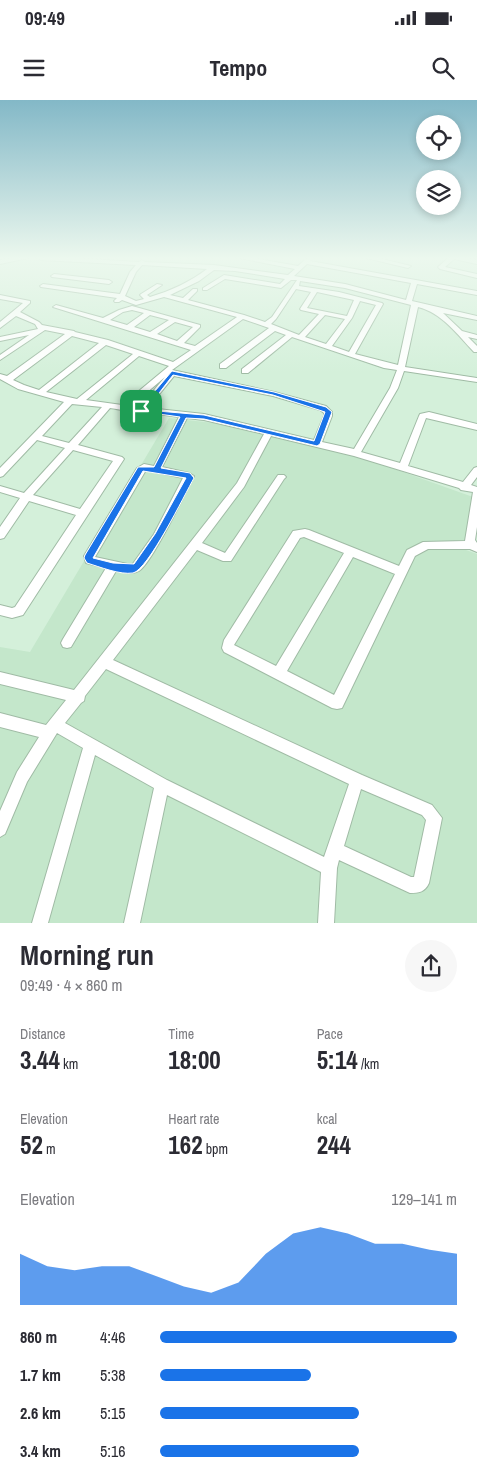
<!DOCTYPE html>
<meta charset="utf-8">
<style>
body{margin:0;font-family:"Archivo Narrow",sans-serif;background:#f7f7f7;color:#2b2b33;height:100vh;display:flex;flex-direction:column;font-size:19px;white-space:nowrap}
*{box-sizing:border-box;margin:0}
p{font-size:16px;color:#7c7c81}
.icon{flex:none;width:28px;height:28px;fill:none;stroke:currentColor;stroke-width:2;stroke-linecap:round;stroke-linejoin:round}
.map{position:relative;height:823px;overflow:hidden}
.drawer{display:flex;flex-direction:column;background:#fff;flex:1}
.drawer>*{flex:none}
.controls{position:absolute;left:416px;top:15px;display:grid;gap:10px}
.controls a{display:grid;place-items:center;width:45px;height:45px;border-radius:50%;background:#fff;box-shadow:0 2px 8px #0003;font-size:25px}
.pin{position:absolute;display:grid;place-items:center;width:42px;height:42px;color:#fff;margin:-21px;border-radius:10px;box-shadow:0 2px 8px #0006}
.round{display:grid;place-items:center;flex:none;width:52px;height:52px;border-radius:26px;background:#f7f7f7}
.headline{display:flex;align-items:center;justify-content:space-between;height:85px;padding:0 20px}
h1{font-size:28px;font-weight:700;line-height:38px}
.stats{display:grid;grid-template-columns:repeat(3,1fr);gap:8px;height:85px;padding:5px 20px}
.stats div{display:grid;align-content:center}
.stats b{font-size:25px;font-weight:700}
.stats small{font-size:14px;font-weight:400}
.stats p{font-size:14px}
.chart{height:140px;padding:10px 20px}
.chart p{display:flex;justify-content:space-between}
.chart svg{width:100%;height:90px;margin-top:5px;fill:#1a73e8;opacity:.7}
ul{padding:0 20px;list-style:none;font-size:16px}
li{display:grid;grid-template-columns:80px 60px 1fr;align-items:center;height:38px}
li i{height:12px;border-radius:6px;background:#1a73e8}
.status{display:flex;justify-content:space-between;align-items:center;height:35px;padding:0 25px;background:#fff;direction:ltr}
.status svg{height:14px;fill:currentColor}
header{display:flex;justify-content:space-between;align-items:center;height:65px;padding:0 20px;background:#fff;font-size:22px;font-weight:700}
.map>svg:first-child{display:block}
.built{fill:#c4e7cb}
.lines{fill:none;stroke-linecap:round;stroke-linejoin:round}
.minor-casing{stroke:#a0bba5;stroke-width:2}
.minor{fill:#fff;fill-rule:evenodd}
.route{fill:#1a73e8;stroke:#fff;fill-rule:evenodd}
</style>
<div class="status"><b>09:49</b><svg viewBox="0 0 49 12"><path d="M0 12V9h3v3zM5 12V6h3v6zM10 12V3h3v9zM15 12V0h3v12zM26 1h20v11H26zM47 4h2v5h-2z"/></svg></div>
<header><svg class="icon" aria-label="menu" viewBox="0 0 24 24"><path d="M4 6h16M4 12h16M4 18h16"/></svg>Tempo<svg class="icon" aria-label="search" viewBox="0 0 24 24"><circle cx="10" cy="10" r="6"/><path d="M15 15l6 6"/></svg></header>
<div class="map">
<svg width="477" height="823" viewBox="0 0 477 823">
<rect width="100%" height="100%" fill="#d4f0da"/>
<path class="built" d="M169 318 214 323 361 357 473 397 466 450 477 454V823H0V547L30 552Z"/>
<g class="lines">
<g class="minor-casing">
<g id="minor">
<path d="M14 158H28L0 164V160Z"/>
<path d="M38 158H72L139 162 142 160 145 162 214 165 288 175 295 169 239 158H252L298 166 307 158H313L310 161 477 191V195L417 184 412 201 477 216V220L443 213 462 231 477 235V239L468 237 477 246V252H474C457 234 442 213 418 207L405 267 477 278V282L404 271 398 288 361 352 400 363 419 316 420 314 429 312 477 324V330L426 318 408 366 463 382 474 368 477 367V377L471 385 477 387V427L475 440 477 443V452L470 449H428L415 456 342 608 337 609 332 608 224 552 222 548 224 540 293 431 305 429 309 430 399 466 407 450 423 442 465 441 473 392 461 390 459 388 354 356 271 336 244 387 202 443 225 453 278 375H284L286 377 284 379 231 461H223L197 450 113 560 362 675 432 705 442 718 429 783C425 792 419 793 410 793L339 760 337 768 334 823H318L321 772 167 695 140 823H124L154 688 95 655 48 823H32L83 648 57 633 27 682 5 734 0 737V711L17 672 39 637 0 627V613L46 625 66 600 0 584V572L74 590 237 383 264 334 204 320 187 318 162 367 189 373 194 376C185 393 152 463 139 471 132 475 124 472 116 471L71 547 67 548 63 547 61 543 63 539 106 468 86 463 84 456 137 368 144 364 154 366 179 317 144 312C137 314 119 309 110 308L78 345 122 357 124 359 23 515 12 518 0 515V505L12 508 15 507 76 415 29 401 4 438 0 439V427L20 398 0 392V386L24 393 65 348 37 340 3 376 0 377V368L64 302 18 289 0 279V274L7 276 65 234 45 230 0 260V255L29 235 0 241V237L38 229 35 224 16 216 0 228V222L23 203 0 199V195L30 201V203L20 212 39 222 42 225 74 231 75 232 108 240 173 262 191 250 53 207 56 205 103 218 119 210 132 206 200 225V227L184 243 195 246 237 217 164 197 136 205 122 200 119 202H115L114 201 117 198 41 187 40 186 43 184 120 194 130 172 136 165 41 160ZM307 164 411 183 406 200 345 184 294 176ZM142 165 207 169C190 182 170 191 150 197L147 195 162 185 157 184 141 194 140 195 144 199 136 201 125 196 136 172ZM214 170 235 171 285 179 280 184 224 175 203 188V190H207L225 179 281 188 291 180H297L272 217 265 222 244 215 188 200 197 191V189H193L183 198 170 195 199 181ZM300 181 345 188 411 205 398 265 355 254 383 204 382 203 339 192 299 186ZM296 189 311 192 300 209 301 210 319 214 299 235 271 224 276 219ZM317 192 354 200 347 216 307 208ZM360 201 376 205 349 252 332 246 352 218ZM132 210 144 213 127 225 110 220 123 212ZM150 215 169 220 150 232 134 227ZM325 215 345 219 326 244 305 237ZM243 219 269 228 220 264V268H226L275 231 286 235 242 269V273H248L292 237 384 268 397 270 390 288 354 349 322 342 332 316V312L326 306 274 292 172 270ZM175 222 193 227 177 241 157 234ZM72 236 99 243 39 290 24 285 13 280ZM106 245 133 254 77 299 46 292ZM139 256 169 266 122 305 86 300ZM174 276 273 296 320 310 324 313V316L314 340 204 314 148 308ZM165 277 140 307 131 306ZM72 304 102 307 69 343 42 336ZM73 350 113 361 80 409 33 395ZM146 370 183 378 154 434 132 465 95 457ZM304 437 344 453 276 566 234 545 300 438ZM353 457 395 474 334 595 287 571ZM106 569 349 684 324 757 167 680 65 623 81 603 84 601 85 596ZM361 689 422 715 426 720 414 777H411L344 746Z"/>
<path d="M366 158H378L411 166 408 168Z"/>
<path d="M448 158H465L477 160V164L454 159 445 167 477 174V178L440 169 438 167Z"/>
<path d="M54 174 109 180 112 182 109 184 52 177 51 176Z"/>
</g>
</g>
<use href="#minor" class="minor"/>
</g>
<linearGradient id="sky" x2="0" y2="1"><stop stop-color="#83b8c7"/><stop offset="0.58" stop-color="#ecf8ee"/><stop offset="1" stop-color="#ecf8ee" stop-opacity="0"/></linearGradient>
<rect width="477" height="273" fill="url(#sky)"/>
<path class="route" d="M172 271 274 292 326 307 332 312 320 344 317 346 204 319 186 318 161 368 190 373 194 378C185 394 148 470 133 473 120 475 100 467 87 463L84 458 85 455 138 367H154L180 317 138 311ZM173 275 273 295 325 312 314 341 204 315 146 310ZM143 371 186 378 155 434 134 464 113 463 93 458Z"/>
</svg>
<div class="controls">
<a><svg class="icon" aria-label="locate" viewBox="0 0 24 24"><circle cx="12" cy="12" r="6"/><path d="M12 2v4M12 18v4M2 12h4M18 12h4"/></svg></a>
<a><svg class="icon" aria-label="layers" viewBox="0 0 24 24"><path d="M12 4l9 5-9 5-9-5zM3 14l9 5 9-5"/></svg></a>
</div>
<div class="pin" style="left:141px;top:311px;background:#1e9e55"><svg class="icon" aria-label="arrive" viewBox="0 0 24 24"><path d="M6 21V4h12l-3 4 3 4H6"/></svg></div>
</div>
<section class="drawer">
<div class="headline"><div><h1>Morning run</h1><p>09:49 · 4 × 860 m</p></div><a class="round"><svg class="icon" aria-label="share" viewBox="0 0 24 24"><path d="M12 15V3M7 8l5-5 5 5M5 13v7h14v-7"/></svg></a></div>
<div class="stats">
<div><p>Distance</p><b>3.44<small> km</small></b></div>
<div><p>Time</p><b>18:00</b></div>
<div><p>Pace</p><b>5:14<small> /km</small></b></div>
</div>
<div class="stats">
<div><p>Elevation</p><b>52<small> m</small></b></div>
<div><p>Heart rate</p><b>162<small> bpm</small></b></div>
<div><p>kcal</p><b>244</b></div>
</div>
<div class="chart"><p><span>Elevation</span>129–141 m</p>
<svg viewBox="0 0 160 44" preserveAspectRatio="none"><path d="M0 44V19L10 25L20 27L30 25L40 25L50 30L60 35L70 38L80 33L90 19L100 9L110 6L120 9L130 14L140 14L150 17L160 19V44z"/></svg>
</div>
<ul>
<li><b>860 m</b>4:46<i style="width:100%"></i></li>
<li><b>1.7 km</b>5:38<i style="width:51%"></i></li>
<li><b>2.6 km</b>5:15<i style="width:67%"></i></li>
<li><b>3.4 km</b>5:16<i style="width:67%"></i></li>
</ul>
</section>
